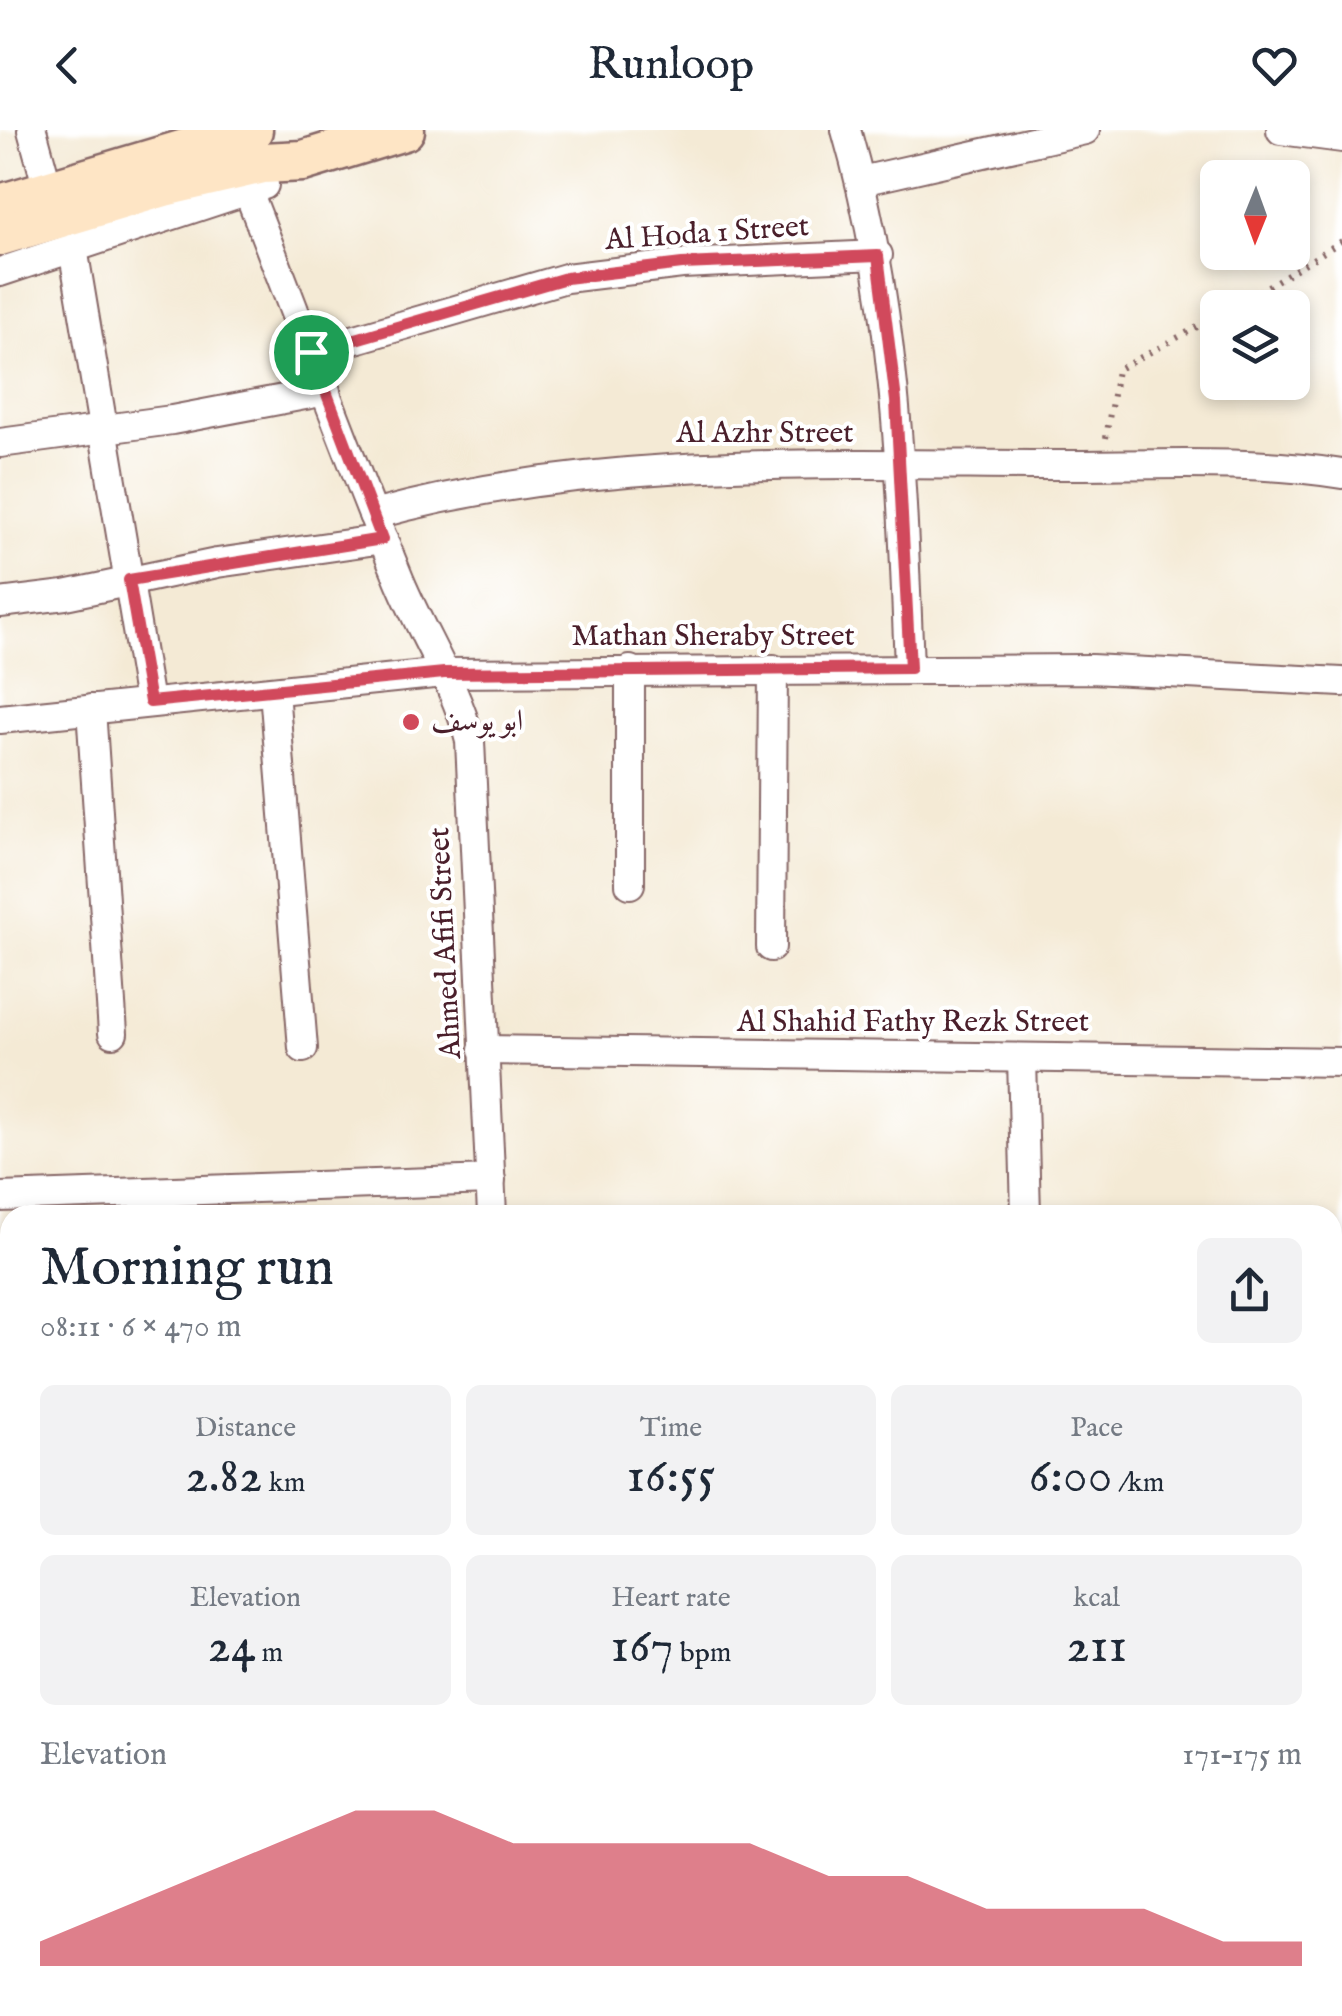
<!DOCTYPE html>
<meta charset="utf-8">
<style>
body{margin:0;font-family:"IM FELL English",Amiri,serif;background:#f2f2f3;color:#1f2937;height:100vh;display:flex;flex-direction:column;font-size:38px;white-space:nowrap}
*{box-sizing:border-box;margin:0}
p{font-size:32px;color:#747a83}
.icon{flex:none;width:55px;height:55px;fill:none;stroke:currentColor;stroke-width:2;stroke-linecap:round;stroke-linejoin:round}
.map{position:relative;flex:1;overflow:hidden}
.side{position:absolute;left:0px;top:1075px;width:1342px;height:812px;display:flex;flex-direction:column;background:#fff;border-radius:30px 30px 0 0;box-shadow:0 5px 15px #0003}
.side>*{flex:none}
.needle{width:65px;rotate:181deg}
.controls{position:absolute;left:1200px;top:30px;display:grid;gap:20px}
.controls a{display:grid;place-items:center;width:110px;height:110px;border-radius:15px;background:#fff;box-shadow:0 5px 15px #0003;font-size:50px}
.pin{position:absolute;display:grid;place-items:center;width:85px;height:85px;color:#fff;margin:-42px;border:5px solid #fff;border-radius:50%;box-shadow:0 2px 10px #0007}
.round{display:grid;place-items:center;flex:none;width:105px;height:105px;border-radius:15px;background:#f2f2f3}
.headline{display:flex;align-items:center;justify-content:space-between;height:170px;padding:0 40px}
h1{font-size:55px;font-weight:600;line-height:75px}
.stats{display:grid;grid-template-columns:repeat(3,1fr);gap:15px;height:170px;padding:10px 40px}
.stats div{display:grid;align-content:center;border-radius:15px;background:#f2f2f3;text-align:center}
.stats b{font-size:50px;font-weight:600}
.stats small{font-size:28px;font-weight:400}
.stats p{font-size:28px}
.chart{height:280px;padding:20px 40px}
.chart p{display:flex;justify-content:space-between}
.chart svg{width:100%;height:180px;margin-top:10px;fill:#d1495b;opacity:.7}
header{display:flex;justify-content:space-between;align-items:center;height:130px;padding:0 40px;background:#fff;font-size:45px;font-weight:600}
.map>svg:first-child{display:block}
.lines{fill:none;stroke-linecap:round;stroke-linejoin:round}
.minor-casing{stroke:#866666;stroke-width:32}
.secondary-casing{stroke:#866666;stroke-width:45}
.path{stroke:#866666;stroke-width:6;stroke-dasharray:2.5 8;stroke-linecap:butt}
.minor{stroke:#fff;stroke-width:28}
.secondary{stroke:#fee5c5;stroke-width:40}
.route-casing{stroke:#fff;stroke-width:20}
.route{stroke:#d1495b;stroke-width:12}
.poi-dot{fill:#d1495b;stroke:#fff;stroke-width:4}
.labels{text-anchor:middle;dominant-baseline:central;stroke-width:8;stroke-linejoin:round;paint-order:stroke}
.street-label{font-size:30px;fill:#4a1f2b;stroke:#fff}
.poi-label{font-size:30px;fill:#4a1f2b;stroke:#fff;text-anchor:start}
</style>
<header><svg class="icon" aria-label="back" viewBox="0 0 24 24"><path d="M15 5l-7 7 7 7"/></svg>Runloop<svg class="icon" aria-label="heart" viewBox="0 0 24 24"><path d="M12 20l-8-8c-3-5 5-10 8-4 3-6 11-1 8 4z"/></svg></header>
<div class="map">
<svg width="1342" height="1886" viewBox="0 0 1342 1886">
<rect width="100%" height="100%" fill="#fff"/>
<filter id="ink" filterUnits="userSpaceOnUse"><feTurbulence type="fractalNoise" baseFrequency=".01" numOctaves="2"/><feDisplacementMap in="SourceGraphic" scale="20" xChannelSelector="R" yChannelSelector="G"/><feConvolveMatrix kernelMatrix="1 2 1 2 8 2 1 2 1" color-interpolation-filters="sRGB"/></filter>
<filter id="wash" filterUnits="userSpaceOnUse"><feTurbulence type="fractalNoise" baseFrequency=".0048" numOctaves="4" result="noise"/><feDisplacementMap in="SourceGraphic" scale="40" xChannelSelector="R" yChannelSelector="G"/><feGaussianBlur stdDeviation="2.25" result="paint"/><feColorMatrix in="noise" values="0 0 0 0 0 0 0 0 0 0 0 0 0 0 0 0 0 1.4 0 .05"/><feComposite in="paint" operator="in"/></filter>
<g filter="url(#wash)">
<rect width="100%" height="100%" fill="#f4ead5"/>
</g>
<g filter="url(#ink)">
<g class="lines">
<g class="minor-casing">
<g id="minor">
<path d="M32 0 48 59"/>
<path d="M846 0C897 176 902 356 909 538"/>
<path d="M1281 0 1342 8"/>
<path d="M861 51 1085 0"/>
<path d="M248 61C298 189 345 317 397 444 419 500 455 552 470 611L492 1085"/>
<path d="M73 118 149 572"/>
<path d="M0 142 264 55"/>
<path d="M311 222 566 148 682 134 878 125"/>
<path d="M0 313 172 290 326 261"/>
<path d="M373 385C590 325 815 334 1038 335 1139 336 1242 328 1342 344"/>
<path d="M0 473 65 465 217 433 383 409"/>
<path d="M630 540V754"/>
<path d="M274 561 303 918"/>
<path d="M91 579 113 903"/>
<path d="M0 589 443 543 1091 539 1342 552"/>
<path d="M771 817 773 539"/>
<path d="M483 920 1342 932"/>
<path d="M1022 928 1026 1085"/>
<path d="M0 1067 491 1050"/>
<path d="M1332 1126H1342"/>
<path d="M0 1194H10"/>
<path d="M1332 1302H1342"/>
<path d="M0 1341H10"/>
<path d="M0 1479 10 1478"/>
<path d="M0 1601H10"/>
<path d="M1332 1859 1342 1860"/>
<path d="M0 1885 108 1878"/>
<path d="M206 1886 208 1878"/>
</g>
</g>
<g class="secondary-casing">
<g id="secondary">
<path d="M0 75 252 0"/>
<path d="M0 105 164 56 263 33 303 31 404 0"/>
</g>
</g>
<g class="path">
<path d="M1232 178 1342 111"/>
<path d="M1106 308 1117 240 1218 186"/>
</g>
<use href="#minor" class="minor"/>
<use href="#secondary" class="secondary"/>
</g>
</g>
<g class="lines" filter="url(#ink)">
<g class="route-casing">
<path id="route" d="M878 126 896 271 910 538 444 543 150 572 129 450 382 409 311 222 566 148 682 134Z"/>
</g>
<use href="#route" class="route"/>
</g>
<circle class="poi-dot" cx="411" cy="592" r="10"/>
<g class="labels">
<g class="street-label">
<text transform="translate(707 104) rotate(-4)">Al Hoda 1 Street</text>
<text x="765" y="304">Al Azhr Street</text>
<text x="713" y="507">Mathan Sheraby Street</text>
<text transform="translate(446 813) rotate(-93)">Ahmed Afifi Street</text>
<text x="913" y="893">Al Shahid Fathy Rezk Street</text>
</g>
<g class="poi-label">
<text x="431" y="592">ابو يوسف</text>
</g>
</g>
</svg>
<div class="controls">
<a><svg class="needle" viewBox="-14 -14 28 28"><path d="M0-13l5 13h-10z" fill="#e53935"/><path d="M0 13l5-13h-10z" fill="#747a83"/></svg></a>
<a><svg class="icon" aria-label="layers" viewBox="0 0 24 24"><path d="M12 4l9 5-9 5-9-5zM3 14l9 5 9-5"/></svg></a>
</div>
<div class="pin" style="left:311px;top:222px;background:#1e9e55"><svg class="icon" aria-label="arrive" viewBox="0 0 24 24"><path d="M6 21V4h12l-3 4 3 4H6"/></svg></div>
<section class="side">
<div class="headline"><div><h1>Morning run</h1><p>08:11 · 6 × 470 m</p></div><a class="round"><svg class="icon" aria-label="share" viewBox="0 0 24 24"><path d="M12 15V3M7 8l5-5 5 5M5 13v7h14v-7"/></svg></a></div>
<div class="stats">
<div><p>Distance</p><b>2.82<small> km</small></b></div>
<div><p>Time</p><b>16:55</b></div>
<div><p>Pace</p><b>6:00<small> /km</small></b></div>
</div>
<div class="stats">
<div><p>Elevation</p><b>24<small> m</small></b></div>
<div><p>Heart rate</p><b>167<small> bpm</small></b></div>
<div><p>kcal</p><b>211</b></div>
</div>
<div class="chart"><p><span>Elevation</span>171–175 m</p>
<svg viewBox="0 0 160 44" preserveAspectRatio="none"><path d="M0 44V38L10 30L20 22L30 14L40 6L50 6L60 14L70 14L80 14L90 14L100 22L110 22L120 30L130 30L140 30L150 38L160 38V44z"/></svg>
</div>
</section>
</div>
